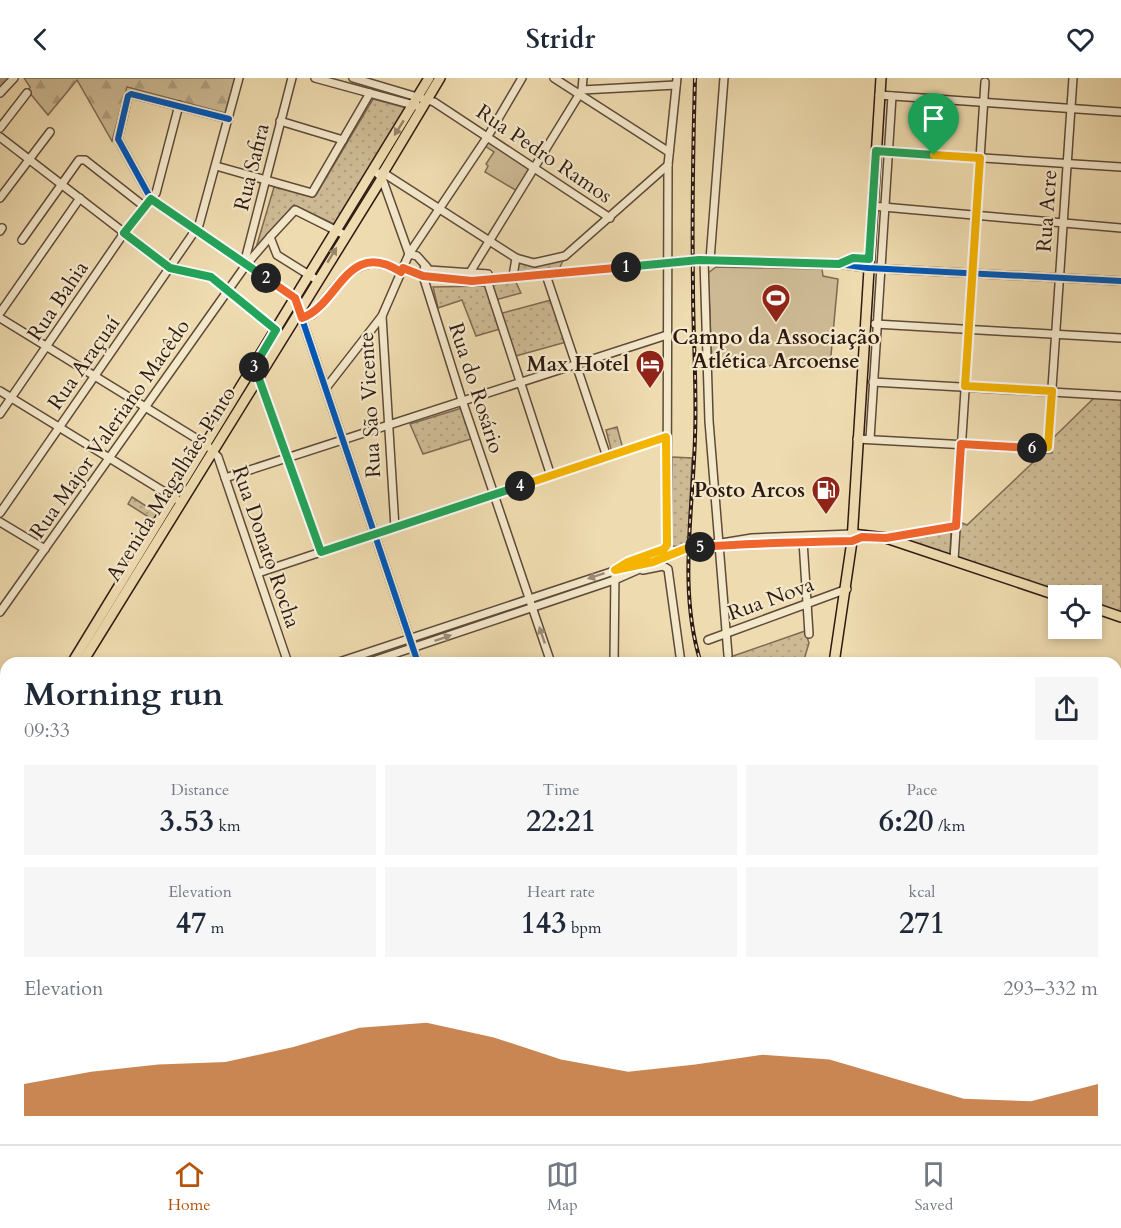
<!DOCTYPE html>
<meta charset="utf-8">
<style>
body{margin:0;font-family:Cardo,serif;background:#f6f6f7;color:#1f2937;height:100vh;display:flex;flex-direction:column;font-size:22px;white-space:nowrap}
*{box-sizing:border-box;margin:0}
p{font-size:20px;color:#747a83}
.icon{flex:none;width:33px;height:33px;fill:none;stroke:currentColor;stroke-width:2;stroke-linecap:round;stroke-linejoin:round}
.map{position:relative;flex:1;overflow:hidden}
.drawer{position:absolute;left:0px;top:579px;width:1122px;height:488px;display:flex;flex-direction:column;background:#fff;border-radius:18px 18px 0 0;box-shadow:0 3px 9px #0003}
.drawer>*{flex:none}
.buttons{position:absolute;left:1048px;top:507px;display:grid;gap:12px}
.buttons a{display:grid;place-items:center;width:54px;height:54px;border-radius:0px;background:#fff;box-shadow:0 3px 9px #0003;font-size:30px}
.pin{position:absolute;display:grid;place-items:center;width:51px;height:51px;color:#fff;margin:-62px -26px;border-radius:50% 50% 50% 0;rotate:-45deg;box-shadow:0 0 6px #0007}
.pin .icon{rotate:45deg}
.km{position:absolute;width:30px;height:30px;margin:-15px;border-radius:50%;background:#222;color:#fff;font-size:16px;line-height:30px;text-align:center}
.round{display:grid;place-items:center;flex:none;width:63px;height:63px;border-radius:0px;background:#f6f6f7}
.summary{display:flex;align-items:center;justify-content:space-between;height:102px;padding:0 24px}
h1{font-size:33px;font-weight:700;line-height:45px}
.stats{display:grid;grid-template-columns:repeat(3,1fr);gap:9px;height:102px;padding:6px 24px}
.stats div{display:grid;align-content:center;border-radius:0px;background:#f6f6f7;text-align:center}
.stats b{font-size:30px;font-weight:700}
.stats small{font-size:16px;font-weight:400}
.stats p{font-size:16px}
.chart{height:168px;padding:12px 24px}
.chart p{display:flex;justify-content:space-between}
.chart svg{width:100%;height:108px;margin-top:6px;fill:#b45309;opacity:.7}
header{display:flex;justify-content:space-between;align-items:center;height:78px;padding:0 24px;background:#fff;font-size:27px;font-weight:700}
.tabs{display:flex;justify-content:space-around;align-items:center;height:84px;border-top:2px solid #e0e1e3;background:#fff;font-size:16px;color:#747a83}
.tabs a{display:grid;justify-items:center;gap:3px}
.tabs .on{color:#b45309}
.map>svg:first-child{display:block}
.green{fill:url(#green-dots);stroke:#7e6a53;stroke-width:1.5}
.forest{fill:url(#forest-firs);stroke:#7e6a53;stroke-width:1.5}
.cemetery{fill:url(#cemetery-stones);stroke:#7e6a53;stroke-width:1.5}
.pitch{fill:#cdba94;stroke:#7e6a53;stroke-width:1.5}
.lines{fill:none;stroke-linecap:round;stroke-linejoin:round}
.stream{stroke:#7a6650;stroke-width:1.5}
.river{stroke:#ad997a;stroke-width:10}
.minor-casing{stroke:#5e4a39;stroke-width:10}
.major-casing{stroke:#2e1a12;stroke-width:12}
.minor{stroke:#f4e8cb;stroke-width:7}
.major{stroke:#eedbaf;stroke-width:9}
.rail-casing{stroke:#2e1a12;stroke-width:4}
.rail{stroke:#f4e8cb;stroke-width:1.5;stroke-dasharray:4.5;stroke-linecap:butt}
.minor-bridge-casing{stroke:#5e4a39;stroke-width:10;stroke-linecap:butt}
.minor-bridge{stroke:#f4e8cb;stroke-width:7}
.cycleway-casing{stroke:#f4e8cb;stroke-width:10}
.cycleway{stroke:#0057b8;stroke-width:6}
.oneway{fill:#988468}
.oneway2{fill:#9b8b78}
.split-1-casing{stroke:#fff;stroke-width:12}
.split-2-casing{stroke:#fff;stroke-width:12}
.split-3-casing{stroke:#fff;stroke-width:12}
.split-4-casing{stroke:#fff;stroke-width:12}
.split-5-casing{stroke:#fff;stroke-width:12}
.split-6-casing{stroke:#fff;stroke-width:12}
.split-7-casing{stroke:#fff;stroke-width:12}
.split-1{stroke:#22a559;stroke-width:8}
.split-2{stroke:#f0652b;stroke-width:8}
.split-3{stroke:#22a559;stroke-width:8}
.split-4{stroke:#22a559;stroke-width:8}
.split-5{stroke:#f5b400;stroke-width:8}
.split-6{stroke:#f0652b;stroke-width:8}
.split-7{stroke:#f5b400;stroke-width:8}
.labels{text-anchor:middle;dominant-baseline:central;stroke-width:4.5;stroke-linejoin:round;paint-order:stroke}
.street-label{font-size:21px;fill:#2e1a12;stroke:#f4e8cb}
.poi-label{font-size:21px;font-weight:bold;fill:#2e1a12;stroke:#f4e8cb;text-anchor:end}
</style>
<header><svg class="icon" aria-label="back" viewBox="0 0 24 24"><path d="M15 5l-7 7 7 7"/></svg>Stridr<svg class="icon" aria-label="heart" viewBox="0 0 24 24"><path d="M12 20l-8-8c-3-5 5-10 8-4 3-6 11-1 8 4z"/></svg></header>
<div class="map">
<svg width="1121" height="1066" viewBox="0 0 1121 1066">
<defs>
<pattern id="green-dots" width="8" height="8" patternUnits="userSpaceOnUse" patternTransform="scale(1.5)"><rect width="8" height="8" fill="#cdba94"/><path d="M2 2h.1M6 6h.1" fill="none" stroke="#b09f7f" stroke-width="1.8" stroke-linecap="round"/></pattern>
<pattern id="forest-firs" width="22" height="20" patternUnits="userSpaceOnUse" patternTransform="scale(1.5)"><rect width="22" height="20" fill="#cdba94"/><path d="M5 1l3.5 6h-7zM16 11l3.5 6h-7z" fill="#b09f7f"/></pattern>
<pattern id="cemetery-stones" width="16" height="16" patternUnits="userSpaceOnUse" patternTransform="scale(1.5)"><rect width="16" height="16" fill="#cdba94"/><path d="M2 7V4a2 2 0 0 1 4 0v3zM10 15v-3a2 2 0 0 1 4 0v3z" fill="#b09f7f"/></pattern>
</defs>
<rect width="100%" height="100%" fill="#eedbaf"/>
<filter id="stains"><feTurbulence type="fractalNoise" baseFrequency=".00333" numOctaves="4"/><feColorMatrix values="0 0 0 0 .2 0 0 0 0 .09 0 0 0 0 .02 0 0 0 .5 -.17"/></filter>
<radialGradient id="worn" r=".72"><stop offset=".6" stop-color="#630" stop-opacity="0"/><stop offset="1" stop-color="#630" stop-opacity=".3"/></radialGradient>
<g class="green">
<path d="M373 21 410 31 336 147 294 127 256 170 274 109 316 117Z"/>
<path d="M565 178 557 196 513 198 521 215 495 222 489 203 513 198 516 180 527 185Z"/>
<path d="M488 208 500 251 476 258 462 222 438 230 433 209Z"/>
<path d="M555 221 570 263 512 279 499 236Z"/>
<path d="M1096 318 1121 321V535L1092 525V518L1071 517 957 479 960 444 967 447 1043 375H1052V361Z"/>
<path d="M462 330 471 361 423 376 410 346Z"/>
<path d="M617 349 623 371 612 375 606 352Z"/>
<path d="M672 379 692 380 688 469 672 468Z"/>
<path d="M132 419 152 432 153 426 165 433 158 445 128 426Z"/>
<path d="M951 454 950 477 898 461Z"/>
<path d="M805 553 809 565 803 585H713Z"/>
</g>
<path class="forest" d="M24 0H236L225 35 127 9 112 63 77 2 48 37 28 13 30 9Z"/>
<path class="cemetery" d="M0 903 6 907V951L0 960Z"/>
<g class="pitch">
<path d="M489 61 531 89 517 113 485 94 488 88 486 86 494 74 485 68Z"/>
<path d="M716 189 822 191 823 198 838 201 830 288 712 287 708 195Z"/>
</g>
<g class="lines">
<path class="stream" d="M174 1066 181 1060"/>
<path class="river" d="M0 6 5 0"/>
<g class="minor-casing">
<g id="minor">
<path d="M315 0 417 28"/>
<path d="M353 0 434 24 610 140"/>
<path d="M554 0 669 74"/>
<path d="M582 12 676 7"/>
<path d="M0 15 14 0"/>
<path d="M879 17 1121 34"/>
<path d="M229 41 131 16 128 18 118 61 151 121 295 220 418 585"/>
<path d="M280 43 343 62"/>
<path d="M0 50 27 15"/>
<path d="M0 59 170 190 211 199 279 254"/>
<path d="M876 73 1121 89"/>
<path d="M216 88 312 115 370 15"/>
<path d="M373 91 382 100 409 176 417 178 425 187 423 198 462 322 551 585"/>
<path d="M382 94 516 180 513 198"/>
<path d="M0 120 50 54"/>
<path d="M872 128 1121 150"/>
<path d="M0 153 2 150"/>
<path d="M22 162 79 82H85L145 129"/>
<path d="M516 180 534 185 565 178 668 87"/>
<path d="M699 182 839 186 868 190 1121 203"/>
<path d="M704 182 709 343 728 577"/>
<path d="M710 182 724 0"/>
<path d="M839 185 853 180 869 181"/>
<path d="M244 186 292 0"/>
<path d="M426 188 429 192 488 196"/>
<path d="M469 196 582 12 583 0"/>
<path d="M485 196 551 398"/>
<path d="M546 197 607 379"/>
<path d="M317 202 277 177 270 159 295 132 345 157"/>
<path d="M0 235 80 120"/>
<path d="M382 238 395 450"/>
<path d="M0 240 207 367 218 379 288 585"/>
<path d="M302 240 312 237C336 208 359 168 401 194L403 190 423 198 489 203 513 198 557 196 682 183"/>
<path d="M875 246 1121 260"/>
<path d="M258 299 321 474"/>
<path d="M873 304 1121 318"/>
<path d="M326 310 382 238 409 176 488 58 522 0"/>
<path d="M0 313 176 421"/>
<path d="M0 336 124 155 156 115 179 27"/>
<path d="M857 361 1043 371 1048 369 1073 0"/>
<path d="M870 361 892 18"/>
<path d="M225 400 667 257"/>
<path d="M0 435 199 147 239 0"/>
<path d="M0 444 45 471"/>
<path d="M888 460 956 448"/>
<path d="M803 463 809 556"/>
<path d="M740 466 852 463"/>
<path d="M954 482 985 4"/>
<path d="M643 492 663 488 668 491 681 585"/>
<path d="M258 495 666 359"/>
<path d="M0 534 246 187 270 159"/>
<path d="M708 562 847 511"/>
<path d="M336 585 614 493 642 487"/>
<path d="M367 585 617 501 685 471 752 460 852 456"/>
<path d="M614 585 615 492 628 484 664 471 667 467 668 87 677 0"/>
<path d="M0 603 6 607"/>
<path d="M0 825 6 829"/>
<path d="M1116 981 1121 984"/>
<path d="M0 987 6 992"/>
<path d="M1116 1018 1121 1014"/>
<path d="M0 1036 6 1026"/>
<path d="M1116 1044 1121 1050"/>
<path d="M105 1060 113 1066"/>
<path d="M206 1060 215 1066"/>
<path d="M296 1060 305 1066"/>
<path d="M396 1060 405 1066"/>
<path d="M450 1060 452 1066"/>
<path d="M631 1060 651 1066"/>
<path d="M771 1060 775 1066"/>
<path d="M840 1060 845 1066"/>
<path d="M908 1060 913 1066"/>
<path d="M976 1060 981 1066"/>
<path d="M1052 1060 1057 1066"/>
<path d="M49 1066 52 1060"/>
<path d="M120 1066 123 1060"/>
<path d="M159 1066 167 1060"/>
<path d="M182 1066 189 1060"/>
<path d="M333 1066 337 1060"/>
<path d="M342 1066 346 1060"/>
<path d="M609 1066 611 1060"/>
<path d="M760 1066 761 1060"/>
<path d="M881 1066 887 1060"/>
<path d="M1061 1066 1067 1060"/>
</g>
</g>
<g class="major-casing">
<g id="major">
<path d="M852 456 886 460 1059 518"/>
<path d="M1092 529 1121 539"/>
<path d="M72 585 429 0"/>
<path d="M82 585 382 100 383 95 440 0"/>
<path d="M834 585 852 463 881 0"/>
<path d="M0 703 6 693"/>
<path d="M0 776 6 766"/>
<path d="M740 1060 741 1066"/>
<path d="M698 1066 699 1060"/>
</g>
</g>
<use href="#minor" class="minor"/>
<use href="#major" class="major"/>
<g class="rail-casing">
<g id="rail">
<path d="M695 0C693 70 692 140 693 209 693 259 697 309 695 359 693 433 678 514 701 585"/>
<path d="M524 1066 528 1060"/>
</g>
</g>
<use href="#rail" class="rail"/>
<g class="minor-bridge-casing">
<path id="minor-bridge" d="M682 183 699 182"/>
</g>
<use href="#minor-bridge" class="minor-bridge"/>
<g class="cycleway-casing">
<g id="cycleway">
<path d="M229 41 131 16 128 18 118 61 151 121 295 220 418 585"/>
<path d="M302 240 312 237C336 208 359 168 401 194L403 190 423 198 472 203 699 182 839 186 868 190 1121 203"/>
</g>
</g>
<use href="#cycleway" class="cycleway"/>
</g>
<defs><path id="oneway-solid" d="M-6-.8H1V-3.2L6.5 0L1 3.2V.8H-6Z" transform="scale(1.5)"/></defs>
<g class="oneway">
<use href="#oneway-solid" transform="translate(399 50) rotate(122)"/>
<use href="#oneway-solid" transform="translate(332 177) rotate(-59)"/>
</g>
<g class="oneway2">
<use href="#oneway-solid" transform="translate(596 498) rotate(162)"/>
<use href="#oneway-solid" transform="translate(542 557) rotate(-109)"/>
<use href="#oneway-solid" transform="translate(443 560) rotate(-19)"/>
</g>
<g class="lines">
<g class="split-1-casing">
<path id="split-1" d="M626 189 699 182 839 186 853 180 869 181 876 73 934 77"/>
</g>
<g class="split-2-casing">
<path id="split-2" d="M266 200 295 220 302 240C339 227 347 159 401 194L403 190 423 198 472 203 626 189"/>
</g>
<g class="split-3-casing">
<path id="split-3" d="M254 289 276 252 211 199 170 190 124 155 151 121 266 200"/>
</g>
<g class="split-4-casing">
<path id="split-4" d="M254 289 251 293 258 298 321 474 520 408"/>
</g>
<g class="split-5-casing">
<path id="split-5" d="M520 408 666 359 667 467 664 471 628 484 615 492 653 484 685 471 700 469"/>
</g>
<g class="split-6-casing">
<path id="split-6" d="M700 469C750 465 801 464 852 463L862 459 886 460 956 448 961 366 1032 370"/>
</g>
<g class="split-7-casing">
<path id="split-7" d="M934 77 980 80 965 308 1052 313 1048 369 1032 370"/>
</g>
<use href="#split-1" class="split-1"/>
<use href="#split-2" class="split-2"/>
<use href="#split-3" class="split-3"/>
<use href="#split-4" class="split-4"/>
<use href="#split-5" class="split-5"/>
<use href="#split-6" class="split-6"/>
<use href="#split-7" class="split-7"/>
</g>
<defs>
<g id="stadium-pin" transform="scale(1.5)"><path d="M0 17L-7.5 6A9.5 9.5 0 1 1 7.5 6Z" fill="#8f2418" stroke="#f4e8cb"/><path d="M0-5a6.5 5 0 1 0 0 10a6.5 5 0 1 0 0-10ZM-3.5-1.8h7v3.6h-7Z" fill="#fff"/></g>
<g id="hotel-pin" transform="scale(1.5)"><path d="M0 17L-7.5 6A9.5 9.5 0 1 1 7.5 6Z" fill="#8f2418" stroke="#f4e8cb"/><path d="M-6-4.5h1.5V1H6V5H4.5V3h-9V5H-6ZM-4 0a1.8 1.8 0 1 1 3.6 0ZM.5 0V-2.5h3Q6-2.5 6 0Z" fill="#fff"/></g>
<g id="fuel-pin" transform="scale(1.5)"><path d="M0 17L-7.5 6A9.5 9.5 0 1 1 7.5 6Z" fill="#8f2418" stroke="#f4e8cb"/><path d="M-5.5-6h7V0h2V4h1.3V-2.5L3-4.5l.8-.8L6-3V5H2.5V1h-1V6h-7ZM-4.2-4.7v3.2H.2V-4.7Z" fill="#fff"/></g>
</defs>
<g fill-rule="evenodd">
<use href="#stadium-pin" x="776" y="220"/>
<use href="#hotel-pin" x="650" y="286"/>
<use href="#fuel-pin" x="826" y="412"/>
</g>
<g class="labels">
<g class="street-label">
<text transform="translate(544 76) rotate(34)">Rua Pedro Ramos</text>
<text transform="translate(252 89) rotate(-76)">Rua Safira</text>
<text transform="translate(1047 133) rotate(-86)">Rua Acre</text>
<text transform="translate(58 223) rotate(-56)">Rua Bahia</text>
<text transform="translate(84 285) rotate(-55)">Rua Araçuaí</text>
<text transform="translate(476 310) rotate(72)">Rua do Rosário</text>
<text transform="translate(370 327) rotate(-93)">Rua São Vicente</text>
<text transform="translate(110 351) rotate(-55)">Rua Major Valeriano Macêdo</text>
<text transform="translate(171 406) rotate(-58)">Avenida Magalhães Pinto</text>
<text transform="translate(266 469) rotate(71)">Rua Donato Rocha</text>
<text transform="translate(771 521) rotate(-20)">Rua Nova</text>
</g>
<g class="poi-label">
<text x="776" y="259" text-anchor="middle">Campo da Associação<tspan x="776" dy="24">Atlética Arcoense</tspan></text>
<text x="629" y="286">Max Hotel</text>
<text x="805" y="412">Posto Arcos</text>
</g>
</g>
<rect width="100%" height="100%" filter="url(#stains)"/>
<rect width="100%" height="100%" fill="url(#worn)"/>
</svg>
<div class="buttons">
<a><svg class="icon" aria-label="locate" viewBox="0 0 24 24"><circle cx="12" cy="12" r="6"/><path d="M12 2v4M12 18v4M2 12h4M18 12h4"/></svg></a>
</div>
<div class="pin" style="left:934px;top:77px;background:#1e9e55"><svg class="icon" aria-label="arrive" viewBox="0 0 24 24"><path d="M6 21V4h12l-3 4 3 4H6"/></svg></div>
<b class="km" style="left:626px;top:189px">1</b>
<b class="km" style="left:266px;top:200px">2</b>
<b class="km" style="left:254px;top:289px">3</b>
<b class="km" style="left:520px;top:408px">4</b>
<b class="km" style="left:700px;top:469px">5</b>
<b class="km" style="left:1032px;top:370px">6</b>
<section class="drawer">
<div class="summary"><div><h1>Morning run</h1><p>09:33</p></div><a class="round"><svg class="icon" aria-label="share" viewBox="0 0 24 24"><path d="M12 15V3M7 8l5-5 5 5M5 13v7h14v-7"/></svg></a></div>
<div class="stats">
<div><p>Distance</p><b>3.53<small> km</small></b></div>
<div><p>Time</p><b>22:21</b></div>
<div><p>Pace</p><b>6:20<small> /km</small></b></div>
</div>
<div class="stats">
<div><p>Elevation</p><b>47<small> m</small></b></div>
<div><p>Heart rate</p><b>143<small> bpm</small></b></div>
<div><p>kcal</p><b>271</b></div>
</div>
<div class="chart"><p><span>Elevation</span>293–332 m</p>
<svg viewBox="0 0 160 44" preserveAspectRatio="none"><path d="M0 44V31L10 26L20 23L30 22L40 16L50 8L60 6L70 12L80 21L90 26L100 23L110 19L120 21L130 29L140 37L150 38L160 31V44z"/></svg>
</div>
</section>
</div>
<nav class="tabs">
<a class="on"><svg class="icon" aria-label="home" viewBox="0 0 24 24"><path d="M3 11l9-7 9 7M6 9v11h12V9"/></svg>Home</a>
<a><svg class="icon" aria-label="map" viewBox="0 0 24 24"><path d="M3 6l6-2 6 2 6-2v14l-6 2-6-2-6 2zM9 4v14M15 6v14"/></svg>Map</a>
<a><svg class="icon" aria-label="saved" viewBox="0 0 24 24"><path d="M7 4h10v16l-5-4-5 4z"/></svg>Saved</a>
</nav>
